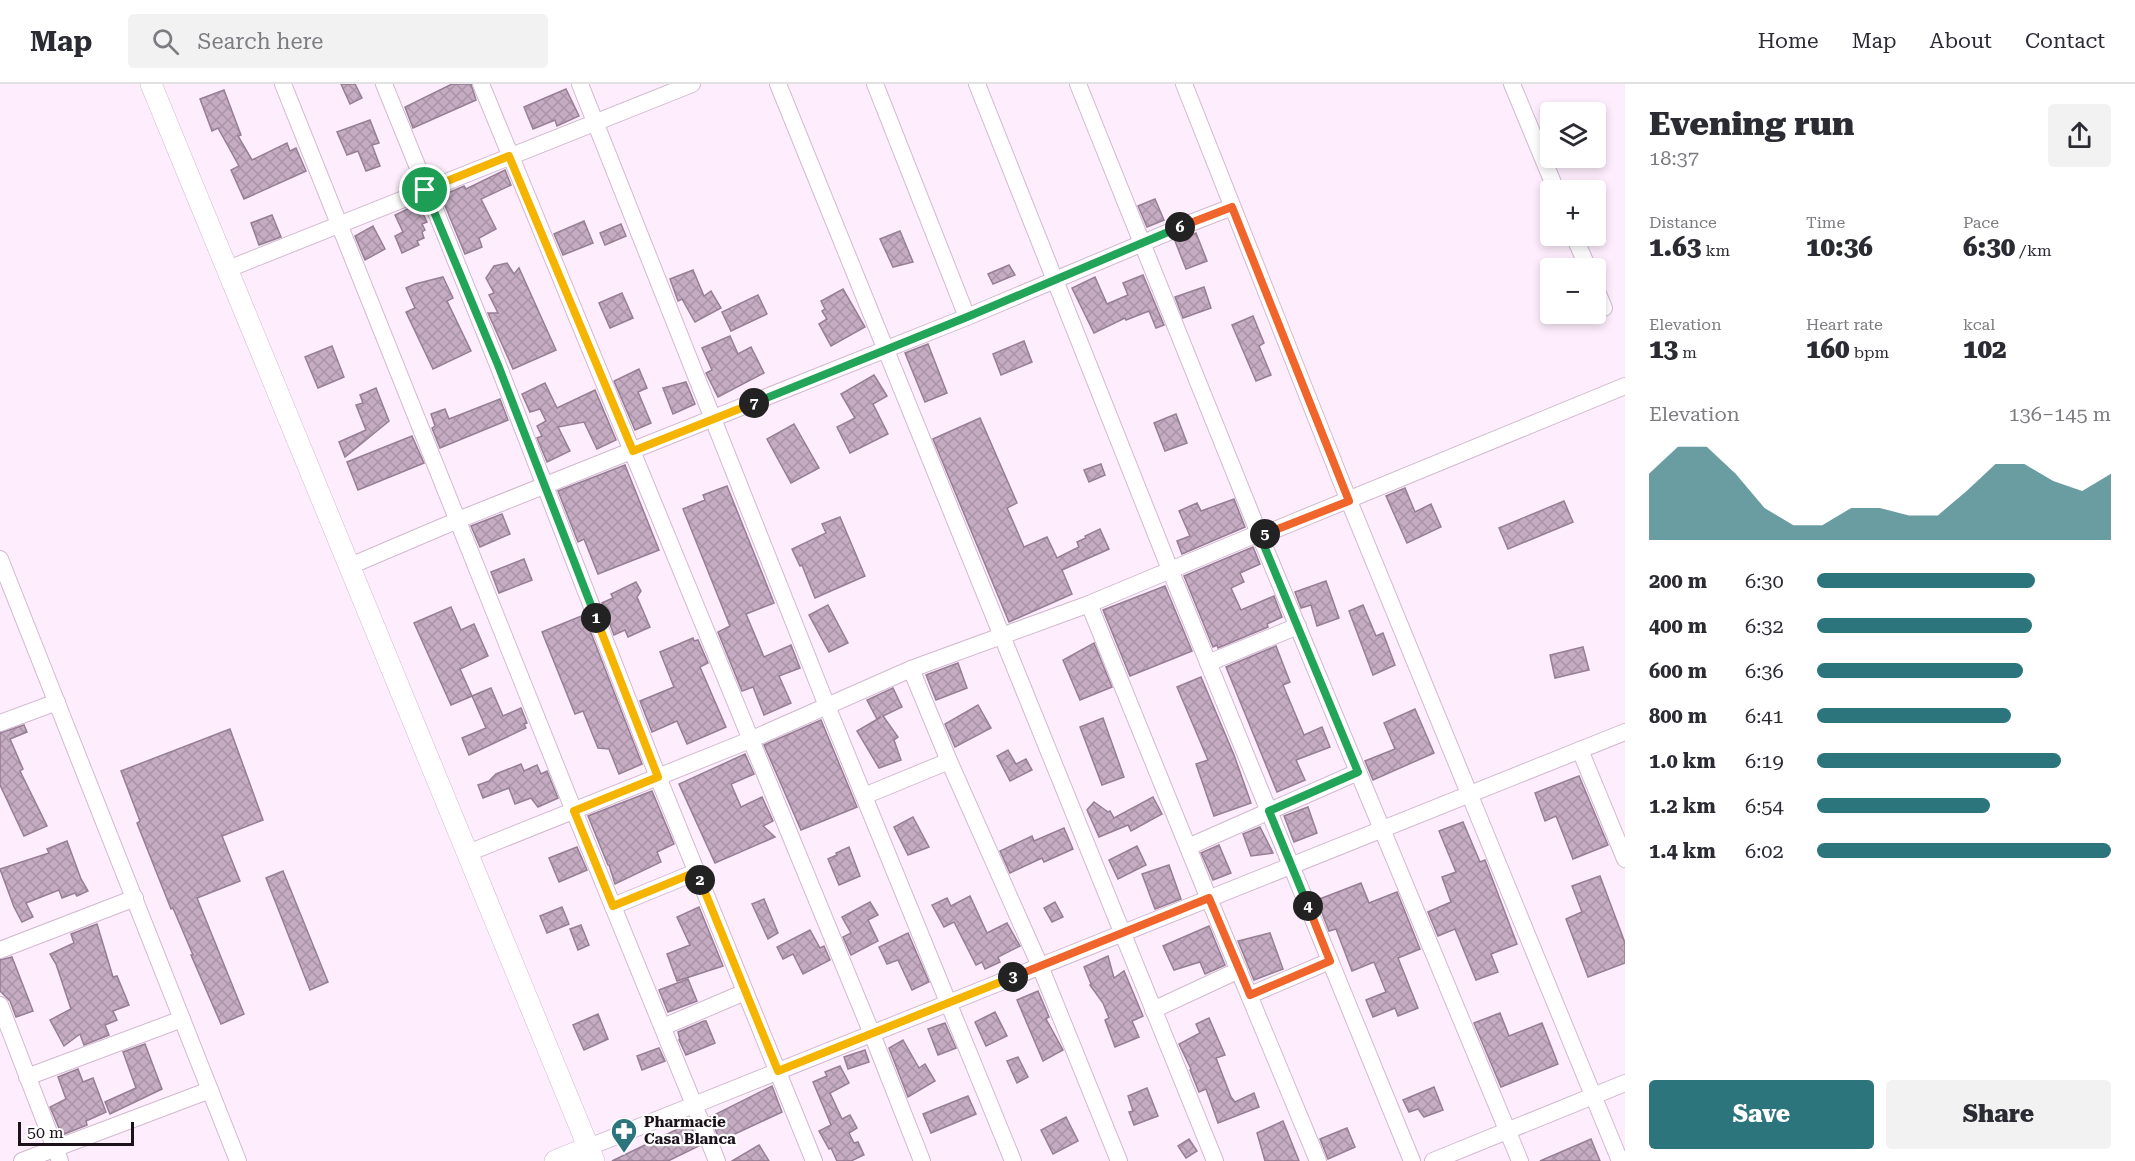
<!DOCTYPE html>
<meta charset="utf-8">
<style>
body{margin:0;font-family:"Roboto Serif",serif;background:#f2f2f3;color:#2b2b33;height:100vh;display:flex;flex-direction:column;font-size:22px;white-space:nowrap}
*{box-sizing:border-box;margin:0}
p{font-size:20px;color:#7c7c81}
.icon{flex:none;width:33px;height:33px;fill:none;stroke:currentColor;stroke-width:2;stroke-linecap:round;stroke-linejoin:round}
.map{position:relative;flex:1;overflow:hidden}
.panel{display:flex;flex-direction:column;background:#fff;width:510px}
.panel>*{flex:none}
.controls{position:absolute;left:1540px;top:18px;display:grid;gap:12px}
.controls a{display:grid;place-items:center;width:66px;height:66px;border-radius:6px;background:#fff;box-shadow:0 3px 9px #0003;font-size:30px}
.scale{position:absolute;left:18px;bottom:15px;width:116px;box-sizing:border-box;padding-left:6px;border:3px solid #1b121a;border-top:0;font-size:16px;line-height:21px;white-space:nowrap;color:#1b121a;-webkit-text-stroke:4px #fff;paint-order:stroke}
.pin{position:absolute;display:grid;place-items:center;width:51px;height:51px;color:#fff;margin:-26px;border:3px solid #fff;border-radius:50%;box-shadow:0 2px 6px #0007}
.km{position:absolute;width:30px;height:30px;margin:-15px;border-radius:50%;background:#222;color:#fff;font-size:16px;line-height:30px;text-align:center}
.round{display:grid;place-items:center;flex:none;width:63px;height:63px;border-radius:6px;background:#f2f2f3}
.overview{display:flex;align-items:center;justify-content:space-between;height:102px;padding:0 24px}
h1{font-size:33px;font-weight:800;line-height:45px}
.metrics{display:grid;grid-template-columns:repeat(3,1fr);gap:9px;height:102px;padding:6px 24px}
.metrics div{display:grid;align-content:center}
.metrics b{font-size:26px;font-weight:800}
.metrics small{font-size:16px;font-weight:400}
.metrics p{font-size:16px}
.chart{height:168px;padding:12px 24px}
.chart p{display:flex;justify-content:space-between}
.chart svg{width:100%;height:108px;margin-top:6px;fill:#2c757c;opacity:.7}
.action{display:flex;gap:12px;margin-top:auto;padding:12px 24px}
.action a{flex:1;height:69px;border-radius:6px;background:#2c757c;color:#fff;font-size:24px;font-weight:800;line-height:69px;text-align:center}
.action a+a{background:#f2f2f3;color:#2b2b33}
ul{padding:0 24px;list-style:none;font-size:20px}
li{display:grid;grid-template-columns:96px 72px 1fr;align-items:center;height:45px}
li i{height:15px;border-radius:8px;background:#2c757c}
header{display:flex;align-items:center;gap:36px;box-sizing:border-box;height:84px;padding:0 30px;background:#fff;border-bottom:2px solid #e1e1e2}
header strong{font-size:28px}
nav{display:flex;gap:33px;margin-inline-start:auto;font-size:21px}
.search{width:420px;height:54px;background:#f2f2f3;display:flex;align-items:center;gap:15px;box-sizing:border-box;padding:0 21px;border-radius:6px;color:#7c7c81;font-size:22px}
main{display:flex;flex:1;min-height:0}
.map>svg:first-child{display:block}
.building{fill:url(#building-cross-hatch);stroke:#967e94;stroke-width:1.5}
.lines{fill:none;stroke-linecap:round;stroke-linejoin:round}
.minor-casing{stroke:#d2b9d0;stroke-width:18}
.tertiary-casing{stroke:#d2b9d0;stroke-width:22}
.minor{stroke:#fff;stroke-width:16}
.tertiary{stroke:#fff;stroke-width:21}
.split-1-casing{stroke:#fff;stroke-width:12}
.split-2-casing{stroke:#fff;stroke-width:12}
.split-3-casing{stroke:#fff;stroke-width:12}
.split-4-casing{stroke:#fff;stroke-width:12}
.split-5-casing{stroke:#fff;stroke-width:12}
.split-6-casing{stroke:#fff;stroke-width:12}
.split-7-casing{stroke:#fff;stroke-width:12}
.split-8-casing{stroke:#fff;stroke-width:12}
.split-1{stroke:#22a559;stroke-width:8}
.split-2{stroke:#f5b400;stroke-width:8}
.split-3{stroke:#f5b400;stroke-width:8}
.split-4{stroke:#f0652b;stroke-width:8}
.split-5{stroke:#22a559;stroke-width:8}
.split-6{stroke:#f0652b;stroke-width:8}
.split-7{stroke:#22a559;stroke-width:8}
.split-8{stroke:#f5b400;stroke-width:8}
.labels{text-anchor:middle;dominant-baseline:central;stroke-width:4.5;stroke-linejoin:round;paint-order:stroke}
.poi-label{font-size:15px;font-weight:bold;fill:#1b121a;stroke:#fff;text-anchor:start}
</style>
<header>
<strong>Map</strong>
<div class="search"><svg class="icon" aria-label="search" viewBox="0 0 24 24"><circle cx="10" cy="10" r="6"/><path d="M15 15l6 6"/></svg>Search here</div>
<nav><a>Home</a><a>Map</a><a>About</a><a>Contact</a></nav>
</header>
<main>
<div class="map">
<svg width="1625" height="1077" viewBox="0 0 1625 1077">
<defs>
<pattern id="building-cross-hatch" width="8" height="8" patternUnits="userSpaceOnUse" patternTransform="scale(1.5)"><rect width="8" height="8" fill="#c5acc2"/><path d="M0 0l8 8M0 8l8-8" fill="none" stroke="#a993a6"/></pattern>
</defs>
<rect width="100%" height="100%" fill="#feeefd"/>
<g class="building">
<path d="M341 0H355L362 14 350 20Z"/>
<path d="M452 0H471L476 16 413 44 405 23Z"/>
<path d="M566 5 579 32 557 42 555 36 533 45 524 23Z"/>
<path d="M224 6 241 51 238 52 252 76 287 59 290 67 296 64 306 87 244 115 231 86 239 82 218 44 212 47 200 15Z"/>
<path d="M370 36 379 59 372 61 380 82 366 87 358 67 347 71 337 48Z"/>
<path d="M505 86 511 101 481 115 496 145 479 154 482 163 465 170 441 112 464 102 466 105Z"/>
<path d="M1155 115 1164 136 1147 143 1138 122Z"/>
<path d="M418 120 427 138 422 140 425 146 422 148 424 154 417 157 419 161 402 169 395 152 403 148 395 131Z"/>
<path d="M272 131 281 153 259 161 251 139Z"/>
<path d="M584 137 593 159 563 171 554 150Z"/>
<path d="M621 140 626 152 605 161 600 149Z"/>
<path d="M373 142 385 165 365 176 355 152Z"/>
<path d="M900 147 913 178 893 183 880 155Z"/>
<path d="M1196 149 1207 177 1186 185 1175 157Z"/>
<path d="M507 179 514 190 519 184 556 266 513 285 488 229H498L489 211 494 209 486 194 494 182Z"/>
<path d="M1009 181 1015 191 993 200 988 190Z"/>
<path d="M693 186 704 212 711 207 721 224 695 238 682 215 678 217 670 195Z"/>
<path d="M1143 191 1164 241 1156 244 1149 227 1126 236 1125 234 1094 249 1072 204 1095 193 1107 220 1128 211 1123 199Z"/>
<path d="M443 193 453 214 447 217 471 267 433 285 406 228 415 224 406 204 415 200Z"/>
<path d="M1204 203 1211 224 1183 234 1175 213Z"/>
<path d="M843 205 865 243 831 262 819 240 827 235 822 227 825 225 821 217Z"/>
<path d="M622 209 633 234 610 244 599 219Z"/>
<path d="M758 211 767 230 731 247 722 228Z"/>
<path d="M1253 232 1264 259 1259 262 1271 291 1256 297 1232 241Z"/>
<path d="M730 252 738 270 751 263 764 289 718 313 706 289 712 286 702 264Z"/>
<path d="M1024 257 1032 278 1001 291 993 270Z"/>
<path d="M928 260 947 309 925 318 905 269Z"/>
<path d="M332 262 344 293 318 304 305 273Z"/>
<path d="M639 285 647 304 638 308 651 339 635 346 614 297Z"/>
<path d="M874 291 887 312 873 320 888 350 850 369 837 343 855 334 841 310Z"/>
<path d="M686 298 695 320 673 330 663 304Z"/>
<path d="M545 299 557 324 595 306 616 356 597 365 584 338 558 343 570 367 547 378 537 354 542 352 537 342 546 337 540 325 530 328 522 310Z"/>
<path d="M376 304 389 337 345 373 339 358 366 346 356 321 363 319 360 311Z"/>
<path d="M500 315 508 336 440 364 432 344 435 342 431 330 445 325 449 335Z"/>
<path d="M1176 330 1187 359 1165 367 1154 339Z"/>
<path d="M980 334 1017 419 1007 424 1024 463 1047 453 1057 474 1079 463 1077 458 1086 454 1085 452 1100 445 1109 465 1062 486 1072 510 1009 538 933 355Z"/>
<path d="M794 340 819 384 791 399 767 355Z"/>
<path d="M412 352 424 379 358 406 347 378Z"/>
<path d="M1101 380 1105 391 1089 398 1084 386Z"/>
<path d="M625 381 659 466 598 490 584 455 578 458 558 407Z"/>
<path d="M727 402 774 519 746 530 764 573 791 561 800 584 779 592 791 619 764 631 753 603 742 607 718 548 730 542 683 425 705 416 703 411Z"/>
<path d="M1405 404 1415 428 1431 420 1441 443 1407 459 1386 412Z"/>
<path d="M1234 415 1245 443 1182 470 1177 457 1190 452 1179 427 1197 419 1201 427Z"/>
<path d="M1564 417 1573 438 1508 465 1499 444Z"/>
<path d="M502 430 510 450 480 463 471 442Z"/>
<path d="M840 433 865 492 815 514 802 481 800 482 792 465 826 449 822 440Z"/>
<path d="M1253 463 1260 480 1240 489 1244 498 1231 504 1241 526 1274 512 1282 533 1267 540 1268 543 1218 564 1217 561 1213 563 1184 492Z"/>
<path d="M524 475 532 496 499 509 491 488Z"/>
<path d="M1326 497 1339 534 1317 542 1311 521 1301 524 1295 508Z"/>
<path d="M636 498 641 507 637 513 650 543 628 553 625 546 614 551 602 519 613 514 611 510Z"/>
<path d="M1165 502 1192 567 1130 592 1103 526Z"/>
<path d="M828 521 848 559 829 568 809 531Z"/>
<path d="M1363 521 1376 552 1383 549 1395 581 1373 591 1349 527Z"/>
<path d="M451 523 461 546 474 540 488 572 460 585 472 612 451 621 414 539Z"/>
<path d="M584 531 642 680 619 690 609 665 598 664 583 627 575 630 542 548Z"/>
<path d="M693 554 694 557 698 556 708 579 700 583 726 643 687 660 677 637 652 648 640 617 674 603 660 568Z"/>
<path d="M1094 559 1112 603 1080 616 1063 576Z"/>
<path d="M1276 562 1290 598 1283 601 1304 651 1322 643 1330 663 1296 676 1305 696 1277 708 1226 583Z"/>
<path d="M1583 563 1589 586 1555 594 1550 571Z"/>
<path d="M958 579 967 604 936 616 926 591Z"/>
<path d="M1201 593 1234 671 1251 719 1214 732 1196 680 1208 676 1177 603Z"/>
<path d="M491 604 503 632 521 624 527 639 524 640 526 644 469 671 462 654 486 644 472 612Z"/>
<path d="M893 604 902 623 883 632 898 653 894 656 901 676 879 684 857 647 881 633 877 635 867 616Z"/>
<path d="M978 621 991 644 955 663 945 640Z"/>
<path d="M1415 625 1434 669 1373 696 1365 677 1395 665 1384 639Z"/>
<path d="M1103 634 1124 693 1102 701 1080 643Z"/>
<path d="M821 636 857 723 801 746 764 661Z"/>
<path d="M24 641 27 648 10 655 23 685 20 687 47 742 24 752 0 701V649Z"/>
<path d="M230 645 263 736 222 752 240 797 197 814 244 930 221 940 191 871H193L173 824 171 825 137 739 140 737 121 687Z"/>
<path d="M1008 666 1016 680 1026 675 1032 686 1010 697 997 672Z"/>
<path d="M745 670 754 690 731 700 741 723 762 713 773 737 763 742 775 753 715 779 679 700Z"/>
<path d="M521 680 524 687 537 681 541 690 547 687 558 714 538 723 531 714 515 720 509 704 483 714 478 701 489 697 496 690Z"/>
<path d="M1579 692 1608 761 1573 775 1556 732 1545 737 1535 709Z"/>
<path d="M652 707 674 760 657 768 661 778 615 800 609 781H608L588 732Z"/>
<path d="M1153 713 1162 730 1131 747 1128 741 1099 753 1087 726 1094 718 1108 728 1110 727 1114 734Z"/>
<path d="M1308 723 1317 749 1294 758 1284 732Z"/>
<path d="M913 733 929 763 908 771 894 743Z"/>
<path d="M1463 738 1480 778 1485 776 1517 860 1491 870 1498 888 1476 896 1455 845 1438 852 1428 828 1451 818 1442 793 1456 788 1439 747Z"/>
<path d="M1260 743 1273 769 1251 772 1243 750Z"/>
<path d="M1064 744 1073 765 1044 778 1042 774 1010 789 1000 767 1032 752 1034 757Z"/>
<path d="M67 757 81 795 88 807 77 812 75 809 62 814 59 806 26 819 33 833 22 838 14 823 0 785 49 769 47 765Z"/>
<path d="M1219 761 1231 789 1213 796 1201 769Z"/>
<path d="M1137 762 1146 781 1118 795 1109 776Z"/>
<path d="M577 763 587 786 559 798 549 774Z"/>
<path d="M849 763 860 792 839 801 828 775 837 771 836 769Z"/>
<path d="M1169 781 1181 815 1155 825 1142 790Z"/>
<path d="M283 787 328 898 310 906 266 794Z"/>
<path d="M1600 792 1625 859V879L1588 893 1566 835 1582 828 1572 802Z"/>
<path d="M1361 799 1369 819 1397 808 1420 865 1398 874 1418 924 1398 932 1395 924 1373 933 1366 916 1386 908 1374 878 1352 887 1336 845 1329 847 1317 816Z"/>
<path d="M970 812 987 849 1007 839 1020 862 998 873 1000 878 985 885 982 878 976 881 954 838 944 843 932 821 947 814 951 822Z"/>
<path d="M764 815 778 849 768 855 752 820Z"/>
<path d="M870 818 878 831 868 836 878 857 851 871 843 853 851 849 842 833Z"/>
<path d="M1055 818 1063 833 1052 838 1044 824Z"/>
<path d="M562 823 569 840 547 849 540 832Z"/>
<path d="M699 823 723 882 677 897 667 870 690 861 677 833Z"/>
<path d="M97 840 113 893 117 892 129 921 113 927 117 936 105 941 109 951 84 961 80 950 64 962 50 936 71 925 56 880 50 870 74 859 71 850Z"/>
<path d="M581 841 589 861 578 866 570 845Z"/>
<path d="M1209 842 1225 881 1205 890 1200 878 1174 886 1163 862Z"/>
<path d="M810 846 820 864 824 862 830 876 803 890 793 870 783 875 777 863Z"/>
<path d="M908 849 929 898 912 906 898 876 887 880 879 863Z"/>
<path d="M1270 849 1283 885 1254 896 1238 857Z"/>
<path d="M1108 872 1114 894 1124 887 1143 932 1132 937 1139 953 1115 963 1105 936 1109 934 1103 919 1090 901 1091 900 1084 883Z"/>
<path d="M12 873 33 927 16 933 10 917 0 907V876Z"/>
<path d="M688 895 697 917 668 928 659 906Z"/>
<path d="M1038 907 1049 933 1046 935 1063 966 1043 977 1017 916Z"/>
<path d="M995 928 1007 952 986 962 975 938Z"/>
<path d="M1500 929 1509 952 1542 939 1558 980 1501 1003 1474 939Z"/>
<path d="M598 930 608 955 584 966 573 941Z"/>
<path d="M1209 934 1225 971 1216 974 1231 1013 1235 1018 1254 1009 1259 1023 1218 1039 1206 1005 1199 1008 1190 986 1191 985 1179 960 1200 949 1196 940Z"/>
<path d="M704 937H706L715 959 686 971 679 956H680L678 948Z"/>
<path d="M945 939 956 964 938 971 928 945Z"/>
<path d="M903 956 919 984 925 980 935 997 908 1013 889 964Z"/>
<path d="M145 960 162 1005 110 1030 105 1018 136 1004 123 968Z"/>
<path d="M659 964 665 977 642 986 637 972Z"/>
<path d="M865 966 869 978 848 985 844 973Z"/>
<path d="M1018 973 1028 993 1017 999 1007 977Z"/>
<path d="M840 982 849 999 830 1009 842 1035 850 1031 857 1044 849 1049 854 1059 858 1058 864 1071 851 1077H837L831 1064 829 1065 819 1047 831 1041 813 998 827 992 825 988Z"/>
<path d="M78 985 83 998 93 994 106 1028 86 1037 87 1041 62 1051 50 1023 66 1015 58 993Z"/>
<path d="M772 1002 782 1028 722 1056 720 1051 718 1052 710 1033Z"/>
<path d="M1434 1003 1443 1026 1424 1033 1418 1025 1409 1028 1403 1016Z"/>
<path d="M1147 1004 1158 1032 1134 1041 1129 1028 1133 1027 1128 1012Z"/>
<path d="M968 1012 976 1030 931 1049 923 1030Z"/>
<path d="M1066 1033 1078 1057 1053 1070 1041 1046Z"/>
<path d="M1283 1037 1299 1077H1265L1257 1049Z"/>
<path d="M690 1039 699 1062 668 1077H612Z"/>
<path d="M1347 1044 1355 1063 1328 1075 1320 1055Z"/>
<path d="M1189 1055 1197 1067 1186 1074 1178 1062Z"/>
<path d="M1591 1055 1600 1077H1540Z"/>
<path d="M759 1061 769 1077H732Z"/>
</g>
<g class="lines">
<g class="minor-casing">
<g id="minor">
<path d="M283 0 574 727 717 1077"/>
<path d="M384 0 498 281 658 693 814 1077"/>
<path d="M481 0 872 950 922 1077"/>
<path d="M580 0 827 622 1013 1077"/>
<path d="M778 0 1215 1077"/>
<path d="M875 0 967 233"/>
<path d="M977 0 1171 488 1412 1077"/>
<path d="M1078 0 1260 452 1520 1077"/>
<path d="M1184 0 1349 417 1620 1077"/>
<path d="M1512 0 1556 106"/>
<path d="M1574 152 1588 184"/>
<path d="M228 185 692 0"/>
<path d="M1596 205 1604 224"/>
<path d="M0 475 238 1077"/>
<path d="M350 482 458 436 967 233 1188 140 1232 123"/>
<path d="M1089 520 1209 815 1318 1077"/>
<path d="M1208 579 1298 542"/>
<path d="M911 585 949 677 1040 882 1119 1077"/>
<path d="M0 639 57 618"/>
<path d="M1580 666 1625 775"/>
<path d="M864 712 949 677"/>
<path d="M1188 763 1358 688"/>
<path d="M468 769 750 656 911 585 1089 520 1252 452H1260L1625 302"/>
<path d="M613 822 696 788"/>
<path d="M0 866 135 814"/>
<path d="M1250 911 1330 877"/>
<path d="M0 921 60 1077"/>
<path d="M1153 926 1239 886"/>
<path d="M663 943 745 908"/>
<path d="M27 993 182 935"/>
<path d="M589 1063 1625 648"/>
<path d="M22 1077 210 1006"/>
<path d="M1433 1077 1625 999"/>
</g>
</g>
<g class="tertiary-casing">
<g id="tertiary">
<path d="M151 0 594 1077"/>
<path d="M555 1077 589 1063"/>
</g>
</g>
<use href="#minor" class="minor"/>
<use href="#tertiary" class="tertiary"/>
</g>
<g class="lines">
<g class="split-1-casing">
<path id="split-1" d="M425 106 498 281 596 534"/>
</g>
<g class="split-2-casing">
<path id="split-2" d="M596 534 658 693 574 727 613 822 696 788 700 796"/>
</g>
<g class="split-3-casing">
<path id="split-3" d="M700 796 778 987 1013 893"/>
</g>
<g class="split-4-casing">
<path id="split-4" d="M1013 893 1209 814 1250 911 1330 877 1308 822"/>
</g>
<g class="split-5-casing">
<path id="split-5" d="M1265 450 1260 452 1358 688 1269 727 1308 822"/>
</g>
<g class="split-6-casing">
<path id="split-6" d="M1180 143 1232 123 1349 417 1265 450"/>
</g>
<g class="split-7-casing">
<path id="split-7" d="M754 319 967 233 1180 143"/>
</g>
<g class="split-8-casing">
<path id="split-8" d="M425 106 509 72 633 367 754 319"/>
</g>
<use href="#split-1" class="split-1"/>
<use href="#split-2" class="split-2"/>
<use href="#split-3" class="split-3"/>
<use href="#split-4" class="split-4"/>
<use href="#split-5" class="split-5"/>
<use href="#split-6" class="split-6"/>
<use href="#split-7" class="split-7"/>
<use href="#split-8" class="split-8"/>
</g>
<defs>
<g id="pharmacy-pin" transform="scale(1.35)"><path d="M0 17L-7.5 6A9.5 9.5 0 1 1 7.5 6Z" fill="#2c757c" stroke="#fff"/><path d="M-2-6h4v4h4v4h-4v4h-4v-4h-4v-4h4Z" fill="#fff"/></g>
</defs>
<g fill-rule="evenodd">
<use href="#pharmacy-pin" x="624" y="1047"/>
</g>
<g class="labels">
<g class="poi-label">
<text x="644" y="1038">Pharmacie<tspan x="644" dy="17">Casa Blanca</tspan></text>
</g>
</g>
</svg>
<div class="controls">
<a><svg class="icon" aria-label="layers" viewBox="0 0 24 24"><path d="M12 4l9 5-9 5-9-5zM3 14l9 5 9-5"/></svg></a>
<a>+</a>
<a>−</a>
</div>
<div class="scale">50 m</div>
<div class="pin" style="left:425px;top:106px;background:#1e9e55"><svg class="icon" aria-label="arrive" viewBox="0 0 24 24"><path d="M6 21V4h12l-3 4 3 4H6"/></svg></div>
<b class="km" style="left:596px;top:534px">1</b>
<b class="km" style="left:700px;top:796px">2</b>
<b class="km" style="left:1013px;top:893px">3</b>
<b class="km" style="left:1308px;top:822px">4</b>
<b class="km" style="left:1265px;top:450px">5</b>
<b class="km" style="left:1180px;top:143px">6</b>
<b class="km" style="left:754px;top:319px">7</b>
</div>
<section class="panel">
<div class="overview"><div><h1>Evening run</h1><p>18:37</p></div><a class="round"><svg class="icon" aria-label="share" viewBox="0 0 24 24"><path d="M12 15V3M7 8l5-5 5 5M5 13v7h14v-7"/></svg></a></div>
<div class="metrics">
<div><p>Distance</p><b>1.63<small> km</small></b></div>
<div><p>Time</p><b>10:36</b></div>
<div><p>Pace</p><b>6:30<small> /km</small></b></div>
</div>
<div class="metrics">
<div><p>Elevation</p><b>13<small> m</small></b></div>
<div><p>Heart rate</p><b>160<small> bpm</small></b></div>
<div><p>kcal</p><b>102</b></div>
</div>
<div class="chart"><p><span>Elevation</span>136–145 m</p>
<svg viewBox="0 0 160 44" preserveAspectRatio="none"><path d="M0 44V17L10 6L20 6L30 17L40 31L50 38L60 38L70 31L80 31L90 34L100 34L110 24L120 13L130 13L140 20L150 24L160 17V44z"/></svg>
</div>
<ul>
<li><b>200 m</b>6:30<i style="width:74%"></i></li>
<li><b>400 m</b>6:32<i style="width:73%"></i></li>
<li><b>600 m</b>6:36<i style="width:70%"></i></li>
<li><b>800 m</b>6:41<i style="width:66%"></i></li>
<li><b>1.0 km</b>6:19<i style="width:83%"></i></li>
<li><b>1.2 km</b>6:54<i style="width:59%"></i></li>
<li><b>1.4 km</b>6:02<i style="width:100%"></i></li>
</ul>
<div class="action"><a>Save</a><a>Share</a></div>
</section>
</main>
